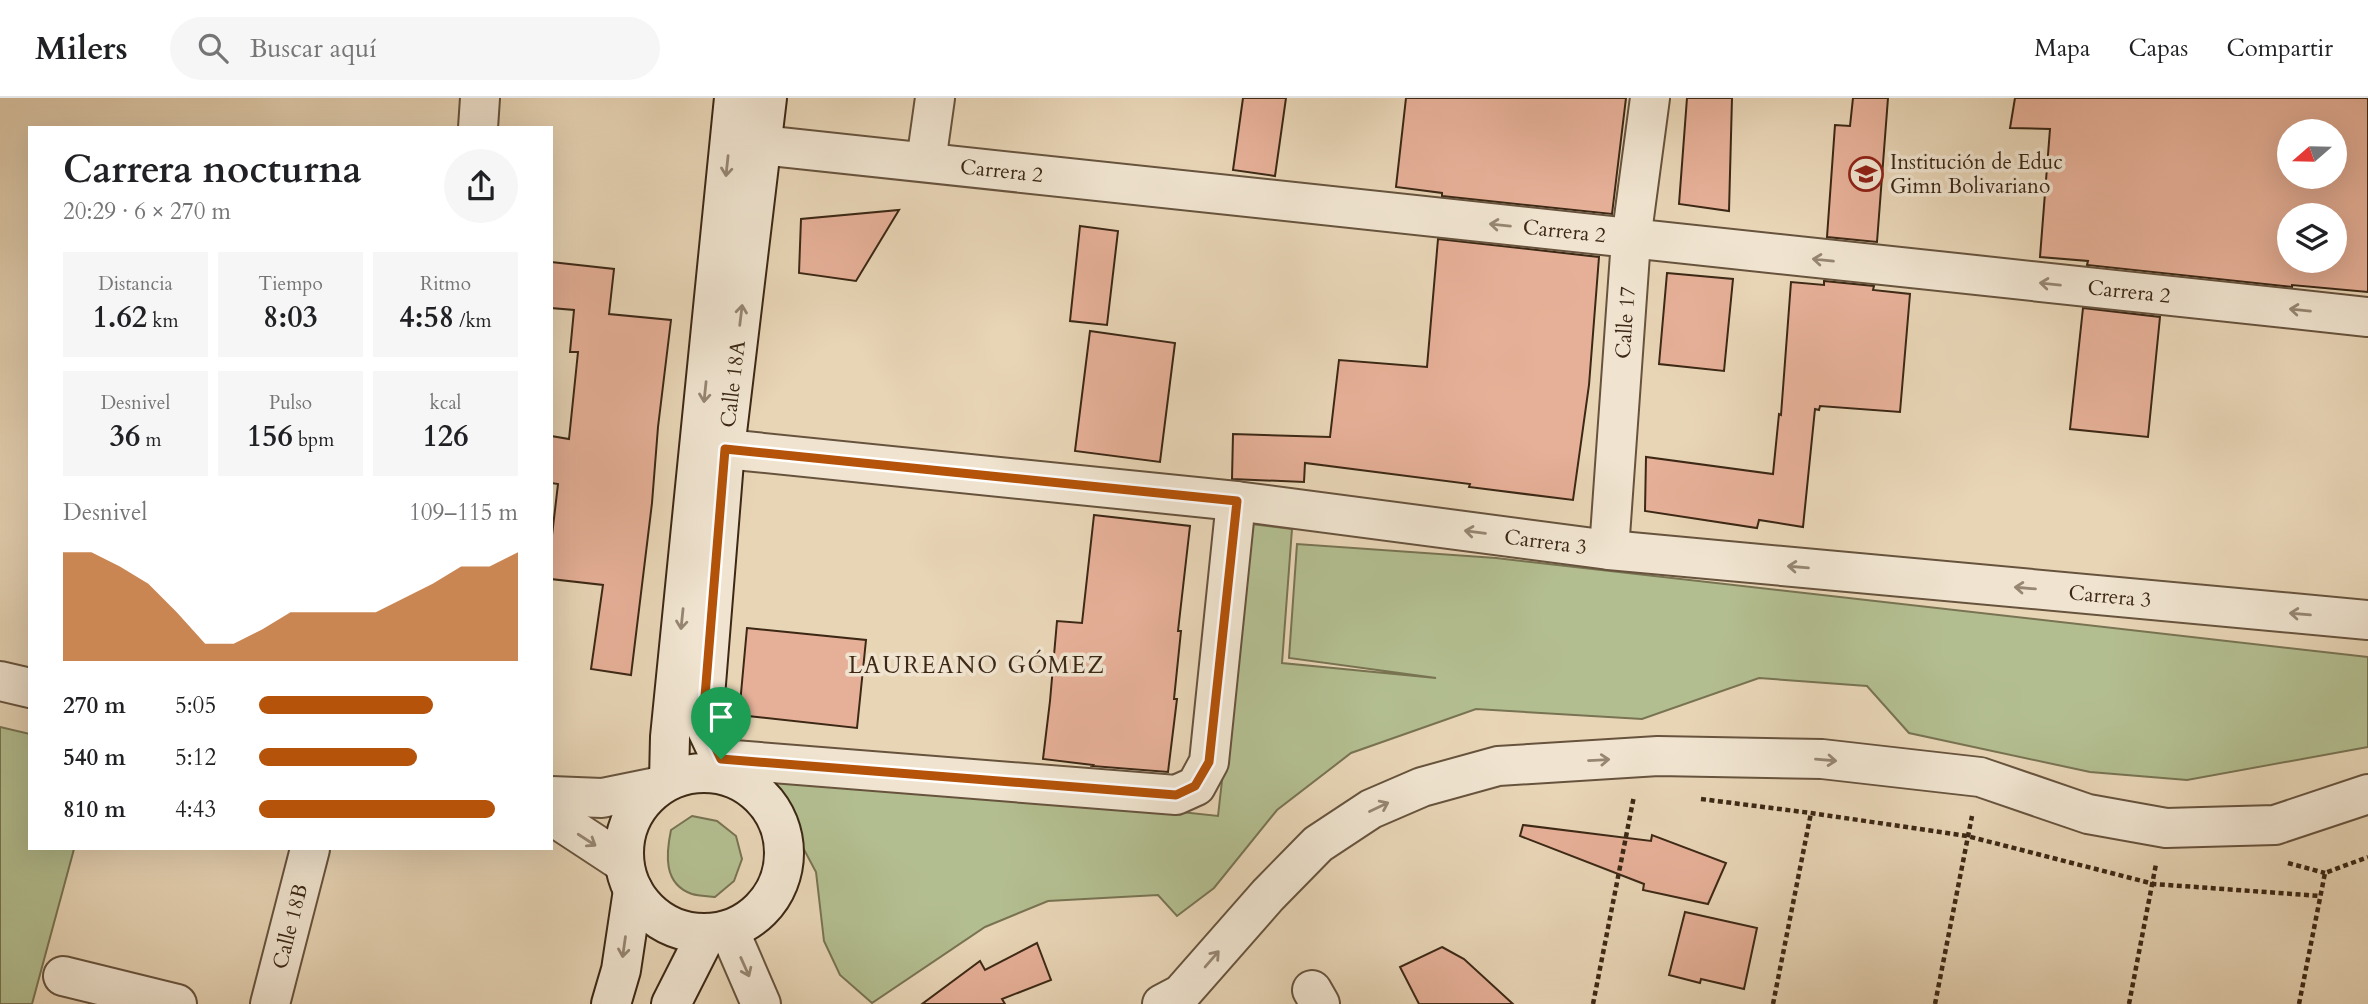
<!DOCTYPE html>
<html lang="es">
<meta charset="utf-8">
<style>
body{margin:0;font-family:Cardo,serif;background:#f6f6f6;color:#202124;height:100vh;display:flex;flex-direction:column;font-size:26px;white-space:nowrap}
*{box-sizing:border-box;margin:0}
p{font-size:23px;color:#757577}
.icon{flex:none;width:38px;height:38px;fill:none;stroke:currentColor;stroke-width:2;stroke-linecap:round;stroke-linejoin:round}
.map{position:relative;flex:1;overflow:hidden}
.sheet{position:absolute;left:28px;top:28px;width:525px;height:724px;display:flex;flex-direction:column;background:#fff;border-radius:0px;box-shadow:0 7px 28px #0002}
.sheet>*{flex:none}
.needle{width:46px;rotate:250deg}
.fabs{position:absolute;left:2277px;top:21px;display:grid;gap:14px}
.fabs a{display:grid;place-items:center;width:70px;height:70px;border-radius:50%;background:#fff;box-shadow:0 7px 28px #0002;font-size:35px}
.pin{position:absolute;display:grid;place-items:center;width:60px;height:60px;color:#fff;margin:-72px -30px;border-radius:50% 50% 50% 0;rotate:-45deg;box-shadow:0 0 7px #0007}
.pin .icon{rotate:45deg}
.round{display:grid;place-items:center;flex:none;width:74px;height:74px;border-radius:37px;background:#f6f6f6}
.summary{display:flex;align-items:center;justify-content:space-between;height:119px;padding:0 35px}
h1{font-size:38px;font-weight:800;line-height:52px}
.stats{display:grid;grid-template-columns:repeat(3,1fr);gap:10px;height:119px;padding:7px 35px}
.stats div{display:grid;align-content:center;border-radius:0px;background:#f6f6f6;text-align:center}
.stats b{font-size:30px;font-weight:800}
.stats small{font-size:19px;font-weight:400}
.stats p{font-size:19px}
.chart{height:196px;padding:14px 35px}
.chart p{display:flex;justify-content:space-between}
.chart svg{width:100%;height:126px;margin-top:7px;fill:#b45309;opacity:.7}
ul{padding:0 35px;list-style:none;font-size:23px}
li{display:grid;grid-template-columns:112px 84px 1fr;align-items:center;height:52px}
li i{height:18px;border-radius:9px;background:#b45309}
header{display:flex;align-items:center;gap:42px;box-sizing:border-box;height:98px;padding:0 35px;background:#fff;border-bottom:2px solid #e0e0e0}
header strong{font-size:33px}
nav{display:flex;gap:38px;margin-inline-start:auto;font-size:24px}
.search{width:490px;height:63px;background:#f6f6f6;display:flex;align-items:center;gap:18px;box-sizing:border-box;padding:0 24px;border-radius:38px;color:#757577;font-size:26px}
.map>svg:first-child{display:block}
.green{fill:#b3be90;stroke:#787352;stroke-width:2}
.building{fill:#e6b098;stroke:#3c2815;stroke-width:2;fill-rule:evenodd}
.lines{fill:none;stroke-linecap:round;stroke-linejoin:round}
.minor-casing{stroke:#67533d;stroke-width:42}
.tertiary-casing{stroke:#67533d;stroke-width:42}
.secondary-casing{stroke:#3c2815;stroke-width:42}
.path{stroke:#3c2815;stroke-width:4.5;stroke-dasharray:5 3.5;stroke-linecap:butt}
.minor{stroke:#f0e4d0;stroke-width:38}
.tertiary{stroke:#f0e4d0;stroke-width:38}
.secondary{stroke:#f0e4d0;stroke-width:38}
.oneway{stroke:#968672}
.route-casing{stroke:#fff;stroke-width:14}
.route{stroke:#b45309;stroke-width:9}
.labels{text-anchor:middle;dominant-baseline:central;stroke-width:7;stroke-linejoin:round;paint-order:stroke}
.poi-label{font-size:21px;fill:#3c2815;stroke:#f0e4d0;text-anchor:start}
.street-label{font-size:21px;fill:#3c2815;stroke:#f0e4d0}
.neighbourhood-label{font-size:23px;letter-spacing:2px;fill:#3c2815;stroke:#f0e4d0}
</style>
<header>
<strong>Milers</strong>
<div class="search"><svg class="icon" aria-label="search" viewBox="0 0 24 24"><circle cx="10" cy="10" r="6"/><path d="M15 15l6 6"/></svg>Buscar aquí</div>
<nav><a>Mapa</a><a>Capas</a><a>Compartir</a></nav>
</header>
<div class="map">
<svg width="2368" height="906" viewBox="0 0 2368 906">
<rect width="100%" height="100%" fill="#e8d5b6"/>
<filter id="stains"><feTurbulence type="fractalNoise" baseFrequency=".00286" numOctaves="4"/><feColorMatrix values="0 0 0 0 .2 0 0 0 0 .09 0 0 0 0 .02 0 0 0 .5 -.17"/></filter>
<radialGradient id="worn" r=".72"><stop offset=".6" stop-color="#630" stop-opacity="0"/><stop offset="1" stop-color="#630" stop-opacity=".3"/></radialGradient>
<g class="green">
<path d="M1251 426 1292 431 1282 565 1436 580 1289 560 1297 446 1496 460 2368 559V649L2187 682 2090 674 1909 635 1867 588 1759 580 1642 621 1476 611 1351 655 1277 712 1214 790 1177 818 1158 797 1048 803 985 829 872 905 840 877 824 843 816 774 775 697 779 671 1218 718Z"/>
<path d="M0 629 30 636V751H74L32 906H0Z"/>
<path d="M692 718 717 723 736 738 742 761 734 783 715 799C708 798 699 798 692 796 663 786 666 756 671 732Z"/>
</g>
<g class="building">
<path d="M1243 0H1286L1275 78 1233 72Z"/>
<path d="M1406 0H1626L1612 116 1442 98V95L1396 89Z"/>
<path d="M1687 0H1732L1729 113 1679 106Z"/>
<path d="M1853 0H1888L1877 144 1827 139 1835 27 1850 28Z"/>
<path d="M2015 0H2368V194L2292 187V189L2087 167 2088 163 2040 159 2050 31 2010 30ZM2289 33H2334V79H2289ZM2289 117H2334V163H2289Z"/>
<path d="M899 112 856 183 799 175 801 121Z"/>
<path d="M1080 128 1118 133 1107 227 1070 223Z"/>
<path d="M1438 141 1599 159 1589 287 1573 402 1469 389 1470 386 1305 365 1304 384 1232 381 1233 336 1330 339 1339 262 1427 269Z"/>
<path d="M551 164 614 171 609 216 671 222 658 329 652 405 631 577 591 571 603 487 551 481V446L558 386 551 385V338L569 341 578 254H570L574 212 551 210Z"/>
<path d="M1667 175 1733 181 1724 273 1659 266Z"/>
<path d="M1824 183 1874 188 1873 192 1910 196 1900 314 1820 308 1819 312 1815 311 1803 429 1759 422 1757 430 1645 413 1646 359 1773 376 1779 316 1781 317 1791 184 1824 187Z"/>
<path d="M2083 210 2160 219 2148 339 2070 331Z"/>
<path d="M1090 233 1175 245 1160 364 1075 353Z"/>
<path d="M1094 417 1190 428 1178 533H1181L1174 601H1177L1168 674 1092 668 1093 667 1043 661 1050 603 1057 523 1082 525Z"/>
<path d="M747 530 866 542 857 630 739 617Z"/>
<path d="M1523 727 1651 743 1652 737 1726 765 1708 806 1643 792 1644 786 1520 738Z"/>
<path d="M1685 814 1757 830 1744 891 1701 881 1700 885 1669 877Z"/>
<path d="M1037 845 1051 882 1002 901 1005 906H922L980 863 985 872Z"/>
<path d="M1442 849 1464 861 1513 906H1419L1400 869Z"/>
</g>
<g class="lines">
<g class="minor-casing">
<g id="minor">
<path d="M478 30 480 0"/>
<path id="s1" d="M761 47 2368 219"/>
<path d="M926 64 935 0"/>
<path id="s2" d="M1609 452 1631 142 1650 0"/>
<path d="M721 661 1176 697 1196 688 1209 664 1236 403"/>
<path d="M63 878 177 906"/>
<path d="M1312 892 1320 906"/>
<path id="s3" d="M270 906 310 751"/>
</g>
</g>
<g class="tertiary-casing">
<g id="tertiary">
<path id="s4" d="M725 351 1236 403 1609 452 2368 522"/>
<path d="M0 583 30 590"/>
<path d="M551 698 602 700 656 689"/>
<path d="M551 717 624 765"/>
<path d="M729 832 761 906"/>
<path d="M1162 906 1181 896 1268 797 1318 746 1371 711 1422 689 1498 668 1658 658 1822 661 1980 679 2088 716 2166 730 2275 727 2368 696"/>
</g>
</g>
<g class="secondary-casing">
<g id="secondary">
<circle cx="704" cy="755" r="80"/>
<path d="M669 682 670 639 734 0"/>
<path id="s5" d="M746 685 721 661 703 623 725 351 767 0"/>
<path d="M611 906 621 872 633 792"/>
<path d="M671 906 707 835"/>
</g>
</g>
<g class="path">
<path d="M1701 701 1811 715 1967 738 2154 786 2321 798"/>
<path d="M2288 765 2325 775"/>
<path d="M1593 906 1634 698"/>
<path d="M1773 906 1811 715"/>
<path d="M1935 906 1972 718"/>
<path d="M2129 906 2156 766"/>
<path d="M2299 906 2325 775 2368 759"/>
</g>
<use href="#minor" class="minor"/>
<use href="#tertiary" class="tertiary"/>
<use href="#secondary" class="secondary"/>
</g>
<defs><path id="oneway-shaft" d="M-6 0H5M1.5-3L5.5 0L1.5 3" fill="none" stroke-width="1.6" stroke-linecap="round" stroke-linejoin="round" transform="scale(1.75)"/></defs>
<g class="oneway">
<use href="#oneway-shaft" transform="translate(727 68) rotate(96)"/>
<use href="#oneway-shaft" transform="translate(1500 127) rotate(-174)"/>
<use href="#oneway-shaft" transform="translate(1823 162) rotate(-174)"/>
<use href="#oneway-shaft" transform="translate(2050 186) rotate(-174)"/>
<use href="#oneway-shaft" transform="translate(2300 212) rotate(-174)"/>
<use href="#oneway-shaft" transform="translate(741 217) rotate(-83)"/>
<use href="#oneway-shaft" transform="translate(705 294) rotate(96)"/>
<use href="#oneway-shaft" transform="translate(1475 434) rotate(-173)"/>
<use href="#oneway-shaft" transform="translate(1798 469) rotate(-175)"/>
<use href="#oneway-shaft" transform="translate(2025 490) rotate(-175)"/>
<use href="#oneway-shaft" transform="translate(2300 516) rotate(-175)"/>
<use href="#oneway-shaft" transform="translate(682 521) rotate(96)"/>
<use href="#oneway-shaft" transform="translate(1599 662) rotate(-3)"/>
<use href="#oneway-shaft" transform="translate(1826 662) rotate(5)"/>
<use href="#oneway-shaft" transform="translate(1379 709) rotate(-25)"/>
<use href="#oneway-shaft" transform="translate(587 742) rotate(33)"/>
<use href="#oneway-shaft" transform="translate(624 849) rotate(98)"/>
<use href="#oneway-shaft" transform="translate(1212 861) rotate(-49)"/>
<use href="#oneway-shaft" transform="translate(745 869) rotate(66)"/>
</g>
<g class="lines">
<g class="route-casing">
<path id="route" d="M725 351 1237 403 1209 664 1195 688 1176 697 721 661 703 623Z"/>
</g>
<use href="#route" class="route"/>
</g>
<defs>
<g id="school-ring" transform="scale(1.75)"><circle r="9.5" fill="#f0e4d0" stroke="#8f2418" stroke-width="1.5"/><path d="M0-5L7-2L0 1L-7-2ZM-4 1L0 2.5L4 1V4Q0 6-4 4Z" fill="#8f2418"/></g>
</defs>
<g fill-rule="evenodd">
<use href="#school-ring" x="1866" y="76"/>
</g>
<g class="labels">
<g class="poi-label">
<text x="1890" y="64">Institución de Educ<tspan x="1890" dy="24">Gimn Bolivariano</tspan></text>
</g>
<g class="street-label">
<text stroke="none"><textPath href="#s1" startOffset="242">Carrera 2</textPath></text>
<text stroke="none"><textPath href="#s1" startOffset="808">Carrera 2</textPath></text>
<text stroke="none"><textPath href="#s1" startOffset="1376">Carrera 2</textPath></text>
<text stroke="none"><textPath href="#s2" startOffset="228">Calle 17</textPath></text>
<text stroke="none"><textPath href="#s5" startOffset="415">Calle 18A</textPath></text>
<text stroke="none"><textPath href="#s4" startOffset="826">Carrera 3</textPath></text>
<text stroke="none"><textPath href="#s4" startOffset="1393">Carrera 3</textPath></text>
<text stroke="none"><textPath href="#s3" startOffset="80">Calle 18B</textPath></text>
</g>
<g class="neighbourhood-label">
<text x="977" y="567">LAUREANO GÓMEZ</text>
</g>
</g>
<rect width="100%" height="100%" filter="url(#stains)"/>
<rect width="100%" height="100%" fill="url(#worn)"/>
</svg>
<div class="fabs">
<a><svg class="needle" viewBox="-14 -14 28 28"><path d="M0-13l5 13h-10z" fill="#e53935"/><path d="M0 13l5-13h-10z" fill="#757577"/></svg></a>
<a><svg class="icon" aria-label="layers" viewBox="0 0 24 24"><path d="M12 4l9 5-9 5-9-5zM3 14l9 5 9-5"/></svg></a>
</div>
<div class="pin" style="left:721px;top:661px;background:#1e9e55"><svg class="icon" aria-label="arrive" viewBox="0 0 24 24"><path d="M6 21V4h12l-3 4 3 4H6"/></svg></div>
<section class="sheet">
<div class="summary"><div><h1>Carrera nocturna</h1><p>20:29 · 6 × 270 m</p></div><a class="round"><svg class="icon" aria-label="share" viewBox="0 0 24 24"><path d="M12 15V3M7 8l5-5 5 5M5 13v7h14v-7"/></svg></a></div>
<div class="stats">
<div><p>Distancia</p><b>1.62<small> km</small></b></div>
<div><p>Tiempo</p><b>8:03</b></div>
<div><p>Ritmo</p><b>4:58<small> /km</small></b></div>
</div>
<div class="stats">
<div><p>Desnivel</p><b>36<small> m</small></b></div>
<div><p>Pulso</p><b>156<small> bpm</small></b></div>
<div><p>kcal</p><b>126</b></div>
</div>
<div class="chart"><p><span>Desnivel</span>109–115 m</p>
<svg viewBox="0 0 160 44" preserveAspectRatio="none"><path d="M0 44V6L10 6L20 11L30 17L40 27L50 38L60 38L70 33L80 27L90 27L100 27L110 27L120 22L130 17L140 11L150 11L160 6V44z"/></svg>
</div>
<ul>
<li><b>270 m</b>5:05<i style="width:67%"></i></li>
<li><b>540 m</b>5:12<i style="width:61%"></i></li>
<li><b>810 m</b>4:43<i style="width:91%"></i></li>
</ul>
</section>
</div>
